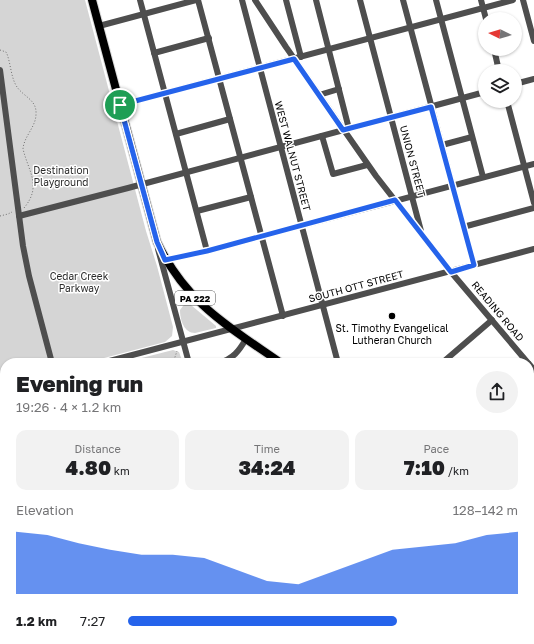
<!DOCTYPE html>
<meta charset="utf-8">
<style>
body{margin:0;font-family:"Golos Text",sans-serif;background:#f2f2f2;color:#202124;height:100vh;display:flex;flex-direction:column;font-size:15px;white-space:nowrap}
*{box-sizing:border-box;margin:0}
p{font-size:13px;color:#757577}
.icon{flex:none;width:22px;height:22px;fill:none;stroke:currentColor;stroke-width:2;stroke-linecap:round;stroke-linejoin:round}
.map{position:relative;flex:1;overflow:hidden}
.drawer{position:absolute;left:0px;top:358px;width:534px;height:286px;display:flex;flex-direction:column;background:#fff;border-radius:16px 16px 0 0;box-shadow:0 1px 3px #0004}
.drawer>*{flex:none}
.needle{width:26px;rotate:275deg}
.buttons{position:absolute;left:478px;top:12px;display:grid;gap:8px}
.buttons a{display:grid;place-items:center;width:44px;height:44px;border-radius:50%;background:#fff;box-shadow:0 1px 3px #0004;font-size:20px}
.pin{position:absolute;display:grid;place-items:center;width:34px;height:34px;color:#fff;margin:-17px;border:2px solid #fff;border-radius:50%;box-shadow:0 1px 4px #0007}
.round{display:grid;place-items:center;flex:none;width:42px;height:42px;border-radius:21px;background:#f2f2f2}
.summary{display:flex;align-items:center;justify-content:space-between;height:68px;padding:0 16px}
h1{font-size:22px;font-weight:800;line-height:30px}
.figures{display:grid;grid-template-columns:repeat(3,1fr);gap:6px;height:68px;padding:4px 16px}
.figures div{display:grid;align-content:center;border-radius:10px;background:#f2f2f2;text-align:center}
.figures b{font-size:20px;font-weight:800}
.figures small{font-size:11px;font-weight:400}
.figures p{font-size:11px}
.chart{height:112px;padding:8px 16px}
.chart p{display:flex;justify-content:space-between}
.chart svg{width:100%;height:72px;margin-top:4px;fill:#2563eb;opacity:.7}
ul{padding:0 16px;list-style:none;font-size:13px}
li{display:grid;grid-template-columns:64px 48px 1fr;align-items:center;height:30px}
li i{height:10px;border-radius:5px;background:#2563eb}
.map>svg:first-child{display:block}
.green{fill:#d5d5d5}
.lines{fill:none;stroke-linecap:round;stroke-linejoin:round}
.stream{stroke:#9c9c9c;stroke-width:1.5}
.major-casing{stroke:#dbdbdb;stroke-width:10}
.path{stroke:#707070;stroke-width:1;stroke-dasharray:1 2;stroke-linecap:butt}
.minor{stroke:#4e4e4e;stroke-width:6}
.major{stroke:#000;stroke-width:8}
.route-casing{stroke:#fff;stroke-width:8}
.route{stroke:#2563eb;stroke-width:5}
.poi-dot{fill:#000;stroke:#fff;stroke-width:1.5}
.labels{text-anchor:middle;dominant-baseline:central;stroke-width:3;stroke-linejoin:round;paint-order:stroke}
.shield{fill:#fff;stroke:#4c4c4c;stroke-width:1}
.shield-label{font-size:9px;font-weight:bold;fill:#000}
.street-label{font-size:10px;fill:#000;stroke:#fff}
.park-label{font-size:10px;fill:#2c2c2c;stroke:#fff}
.poi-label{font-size:10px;fill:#000;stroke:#fff}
</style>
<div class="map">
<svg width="534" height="644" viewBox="0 0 534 644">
<rect width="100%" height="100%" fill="#fff"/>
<g class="green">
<path d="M0 0H85L146 231 157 266 173 327 172 336 165 342 85 363H5V384L0 386Z"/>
<path d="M185 304 191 305 216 326V328L195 333C184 333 180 320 180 310L183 306Z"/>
<path d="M173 350 179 352 183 363H122Z"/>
<path d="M5 394V544L0 534V395Z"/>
<path d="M71 639H257L256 644H74Z"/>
</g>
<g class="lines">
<g class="stream">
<path d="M0 447 2 455 5 458"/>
<path d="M128 644V639"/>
</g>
<g class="major-casing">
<g id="major">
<path d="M92 0 157 242C186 303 228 326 281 363"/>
<path d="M529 535 534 539"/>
</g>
</g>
<g class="path">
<path d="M0 50 6 52 7 54C11 65 11 78 17 87 24 97 37 100 36 114 36 127 24 136 23 149 29 173 42 186 24 208"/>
<path d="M0 216 8 214 12 212"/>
<path d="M173 363 177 351"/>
<path d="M0 427 5 425"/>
<path d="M0 472 5 478"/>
<path d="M0 472H5"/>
<path d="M0 485 5 490"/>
<path d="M0 504 2 502 4 504 2 506 0 504"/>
<path d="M3 539 5 538"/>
<path d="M199 639V644"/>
<path d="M111 644V639"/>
<path d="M122 644 123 639"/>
</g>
<g class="minor">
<path d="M140 0 207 251"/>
<path d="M198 0 283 316"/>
<path d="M242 0 338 363"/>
<path d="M255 0 286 47 376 176 451 272 528 363"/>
<path d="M286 0 301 57"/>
<path d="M316 0 349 129"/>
<path d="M360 0 421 231"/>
<path d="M403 0 474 265"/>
<path d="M436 0 483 177"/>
<path d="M481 0 486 19"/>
<path d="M523 0 534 41"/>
<path d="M99 26 196 0"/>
<path d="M494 49 499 71"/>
<path d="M154 53 209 38"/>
<path d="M0 70 23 246 29 276 52 363"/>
<path d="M515 84 534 79"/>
<path d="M319 95 339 89"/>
<path d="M507 101 534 203"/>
<path d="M120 105 513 0"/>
<path d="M176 134 230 119"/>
<path d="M322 136 333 174 367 165"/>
<path d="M442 145 472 137"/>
<path d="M197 211 251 197"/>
<path d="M19 216 128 188 485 92"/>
<path d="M463 227 534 208"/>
<path d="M158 249 189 363"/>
<path d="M165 260 207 251 534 164"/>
<path d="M102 363 534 249"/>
<path d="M219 363C233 359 239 351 246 339"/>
<path d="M442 363 492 320"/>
<path d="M529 364 534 370"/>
<path d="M0 390 5 389"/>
<path d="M529 393 534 389"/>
<path d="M529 509 534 502"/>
<path d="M0 545 5 554"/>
<path d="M0 559 5 557"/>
<path d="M529 612 534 608"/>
<path d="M64 639 68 644"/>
<path d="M262 639V644"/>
<path d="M298 639 305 644"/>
<path d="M422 639 429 644"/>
<path d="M0 643 16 639"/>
<path d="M489 644 495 639"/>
</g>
<use href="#major" class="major"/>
</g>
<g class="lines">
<g class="route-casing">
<path id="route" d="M294 59 343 130 431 107 474 265 451 272 395 200 207 251 165 260 157 242 120 105Z"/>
</g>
<use href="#route" class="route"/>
</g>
<circle class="poi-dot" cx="392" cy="316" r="4"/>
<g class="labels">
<rect class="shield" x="175" y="291" width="40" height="14" rx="3"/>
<g class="shield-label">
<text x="195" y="298">PA 222</text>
</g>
<g class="street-label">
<text transform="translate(293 156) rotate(75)">WEST WALNUT STREET</text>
<text transform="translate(413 161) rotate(75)">UNION STREET</text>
<text transform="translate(356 286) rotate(-15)">SOUTH OTT STREET</text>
<text transform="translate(498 311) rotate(50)">READING ROAD</text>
</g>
<g class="park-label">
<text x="61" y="170">Destination<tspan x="61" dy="12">Playground</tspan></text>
<text x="79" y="276">Cedar Creek<tspan x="79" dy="12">Parkway</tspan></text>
</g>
<g class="poi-label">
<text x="392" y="328">St. Timothy Evangelical<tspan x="392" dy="12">Lutheran Church</tspan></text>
</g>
</g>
</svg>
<div class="buttons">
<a><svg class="needle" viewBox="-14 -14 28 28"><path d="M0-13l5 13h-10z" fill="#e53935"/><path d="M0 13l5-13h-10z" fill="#757577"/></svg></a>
<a><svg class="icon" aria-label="layers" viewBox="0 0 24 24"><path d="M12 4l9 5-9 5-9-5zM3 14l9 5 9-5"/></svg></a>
</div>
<div class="pin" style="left:120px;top:105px;background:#1e9e55"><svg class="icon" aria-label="arrive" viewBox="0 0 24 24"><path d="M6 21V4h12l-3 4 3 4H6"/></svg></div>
<section class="drawer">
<div class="summary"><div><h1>Evening run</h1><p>19:26 · 4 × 1.2 km</p></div><a class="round"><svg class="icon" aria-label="share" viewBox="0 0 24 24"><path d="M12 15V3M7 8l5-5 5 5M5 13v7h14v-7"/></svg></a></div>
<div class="figures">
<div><p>Distance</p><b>4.80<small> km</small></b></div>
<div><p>Time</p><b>34:24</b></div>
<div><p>Pace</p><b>7:10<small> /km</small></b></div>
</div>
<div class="chart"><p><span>Elevation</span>128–142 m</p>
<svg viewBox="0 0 160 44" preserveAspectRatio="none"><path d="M0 44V6L10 8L20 13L30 17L40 20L50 20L60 22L70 29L80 36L90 38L100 31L110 24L120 17L130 15L140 13L150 8L160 6V44z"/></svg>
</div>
<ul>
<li><b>1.2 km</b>7:27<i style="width:69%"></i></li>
</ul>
</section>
</div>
